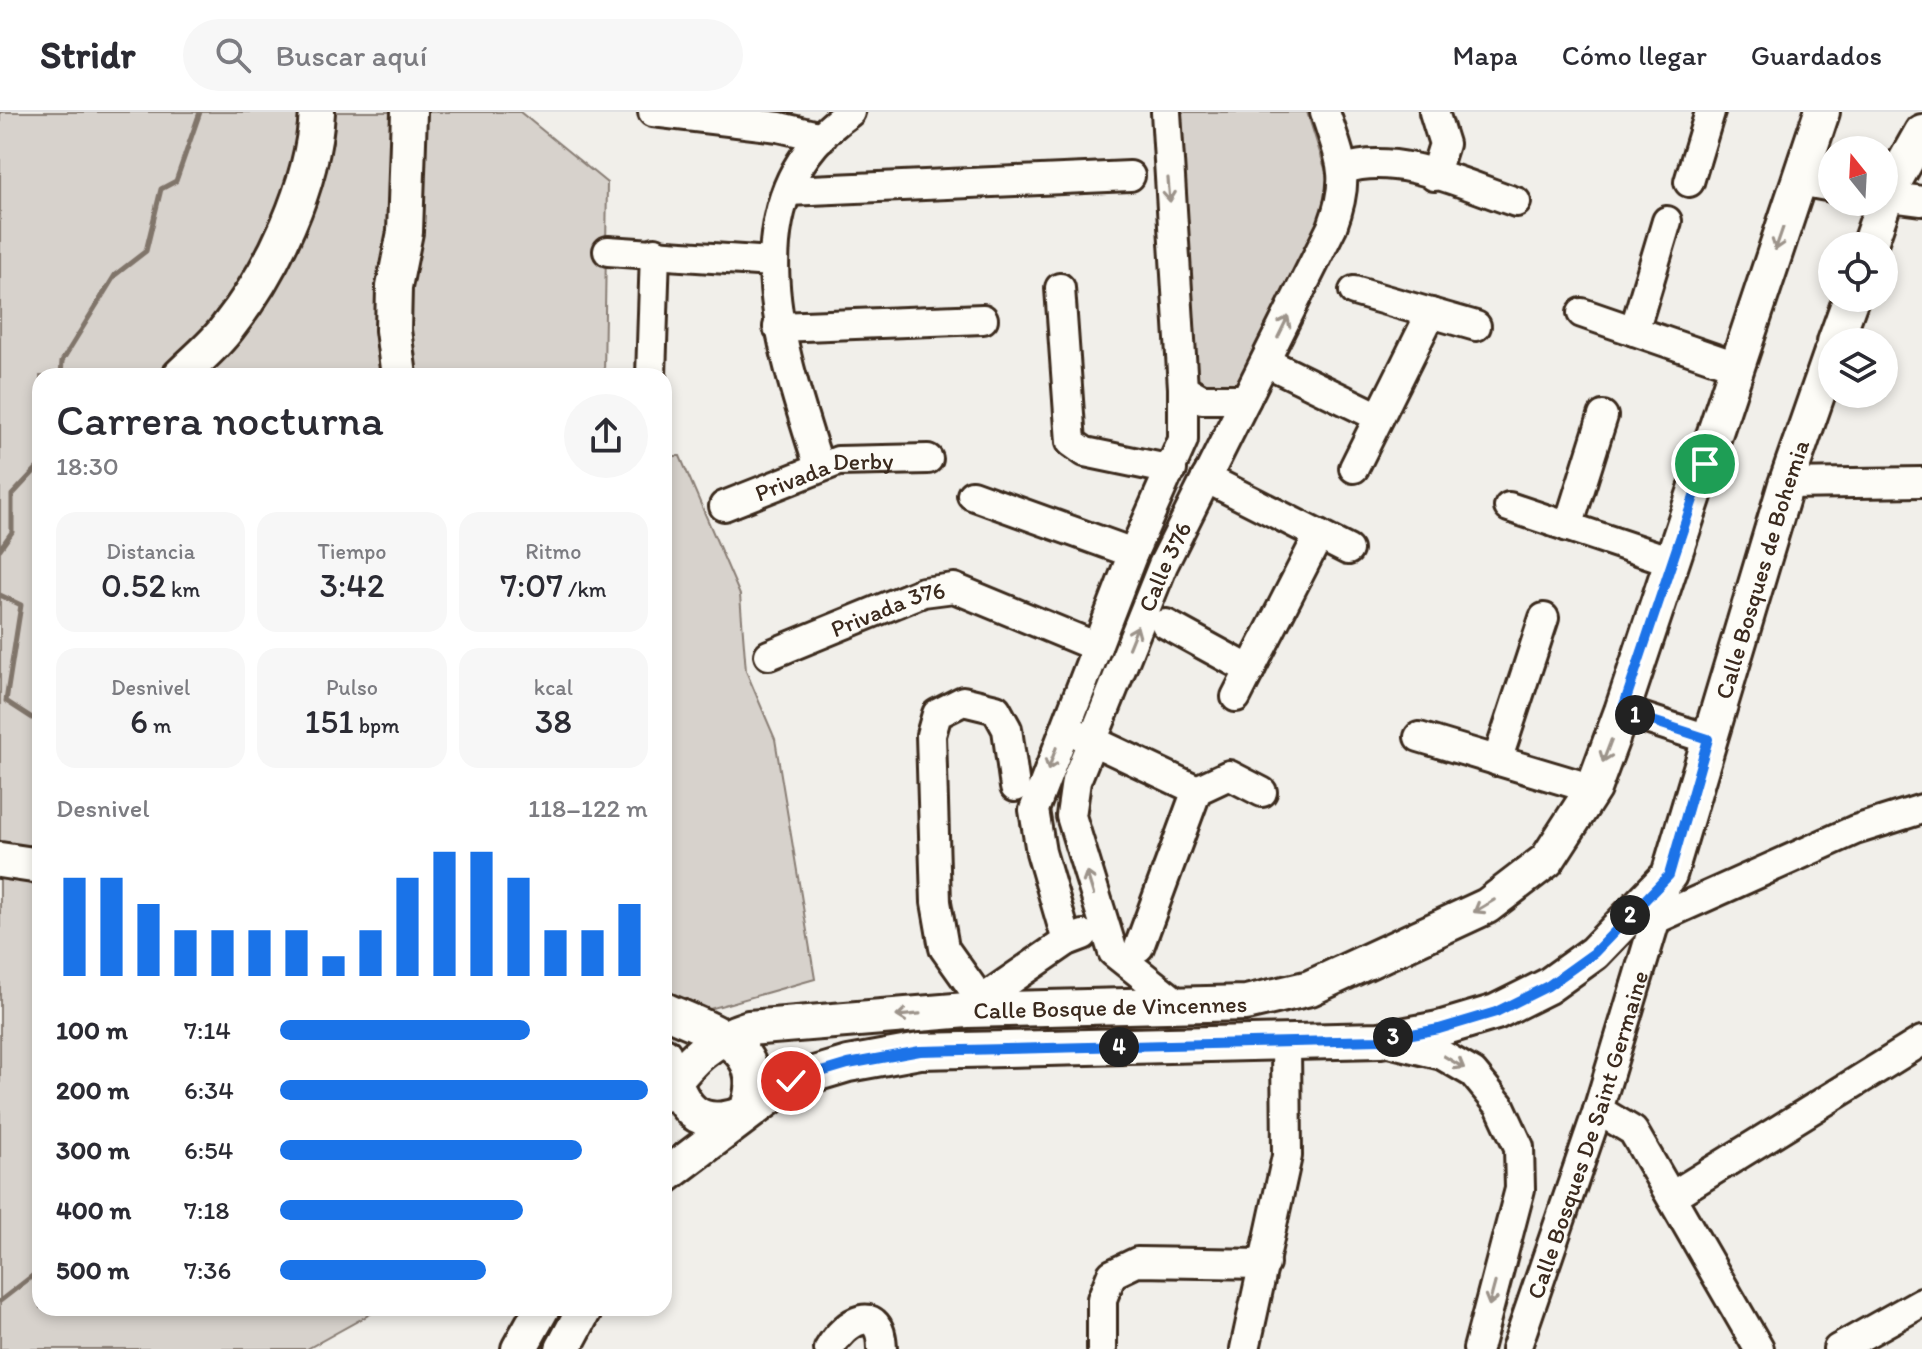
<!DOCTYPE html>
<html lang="es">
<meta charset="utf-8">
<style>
body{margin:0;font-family:Itim,sans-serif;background:#f7f7f7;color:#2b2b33;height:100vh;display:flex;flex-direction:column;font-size:30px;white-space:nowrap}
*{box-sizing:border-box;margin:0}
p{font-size:26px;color:#7c7c81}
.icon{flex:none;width:44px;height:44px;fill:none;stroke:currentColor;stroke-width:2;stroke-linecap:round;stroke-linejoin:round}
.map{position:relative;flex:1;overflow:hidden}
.drawer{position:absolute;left:32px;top:256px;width:640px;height:948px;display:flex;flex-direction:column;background:#fff;border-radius:24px;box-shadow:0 4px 12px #0003}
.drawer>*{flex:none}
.needle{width:52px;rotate:342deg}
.tools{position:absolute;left:1818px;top:24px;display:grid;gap:16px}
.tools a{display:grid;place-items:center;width:80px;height:80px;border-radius:50%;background:#fff;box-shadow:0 4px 12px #0003;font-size:40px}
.pin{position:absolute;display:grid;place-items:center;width:68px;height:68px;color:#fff;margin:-34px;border:4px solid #fff;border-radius:50%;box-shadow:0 2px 8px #0007}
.km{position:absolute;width:40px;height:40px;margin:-20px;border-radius:50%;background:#222;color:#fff;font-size:22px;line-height:40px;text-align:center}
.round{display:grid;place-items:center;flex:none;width:84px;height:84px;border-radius:42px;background:#f7f7f7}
.head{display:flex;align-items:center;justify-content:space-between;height:136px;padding:0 24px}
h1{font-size:44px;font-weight:600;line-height:60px}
.stats{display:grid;grid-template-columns:repeat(3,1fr);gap:12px;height:136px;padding:8px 24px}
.stats div{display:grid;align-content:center;border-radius:20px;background:#f7f7f7;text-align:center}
.stats b{font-size:34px;font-weight:600}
.stats small{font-size:22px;font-weight:400}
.stats p{font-size:22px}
.chart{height:224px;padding:16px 24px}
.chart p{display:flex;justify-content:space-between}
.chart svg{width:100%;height:144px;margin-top:8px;stroke:#1a73e8;stroke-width:6}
ul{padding:0 24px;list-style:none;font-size:26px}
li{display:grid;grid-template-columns:128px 96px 1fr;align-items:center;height:60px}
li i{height:20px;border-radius:10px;background:#1a73e8}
header{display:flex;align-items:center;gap:48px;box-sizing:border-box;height:112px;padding:0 40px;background:#fff;border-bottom:2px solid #e1e1e2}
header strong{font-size:38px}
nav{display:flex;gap:44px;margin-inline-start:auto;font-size:28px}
.search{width:560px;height:72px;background:#f7f7f7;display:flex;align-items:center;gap:20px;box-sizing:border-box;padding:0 28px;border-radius:44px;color:#7c7c81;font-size:30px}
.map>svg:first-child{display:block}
.green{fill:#d7d2cc;stroke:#897e75;stroke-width:2}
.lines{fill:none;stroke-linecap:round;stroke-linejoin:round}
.stream{stroke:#80746b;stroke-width:5}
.minor-casing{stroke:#3b2a1e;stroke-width:34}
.major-casing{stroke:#3b2a1e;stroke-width:40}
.minor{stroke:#fdfcf7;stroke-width:28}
.major{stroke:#fdfcf7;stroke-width:34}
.oneway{stroke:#9c938a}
.route-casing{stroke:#fff;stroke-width:16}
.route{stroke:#1a73e8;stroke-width:10}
.labels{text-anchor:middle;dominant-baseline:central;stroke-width:7;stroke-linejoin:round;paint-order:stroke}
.street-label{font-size:24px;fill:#3b2a1e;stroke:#fdfcf7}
</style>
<header>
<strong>Stridr</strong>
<div class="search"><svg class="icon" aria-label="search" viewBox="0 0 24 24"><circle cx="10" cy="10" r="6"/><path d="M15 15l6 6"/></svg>Buscar aquí</div>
<nav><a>Mapa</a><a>Cómo llegar</a><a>Guardados</a></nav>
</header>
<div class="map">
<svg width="1922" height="1237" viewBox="0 0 1922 1237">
<rect width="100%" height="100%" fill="#f1efea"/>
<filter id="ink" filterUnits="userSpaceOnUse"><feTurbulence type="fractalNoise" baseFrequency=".0125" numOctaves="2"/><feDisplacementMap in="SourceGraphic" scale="16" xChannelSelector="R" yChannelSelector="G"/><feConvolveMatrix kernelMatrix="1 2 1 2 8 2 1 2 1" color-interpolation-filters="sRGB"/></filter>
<g filter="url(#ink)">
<g class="green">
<path d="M0 0H520L607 71 604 264H40V1196H381L307 1237H0Z"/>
<path d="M1167 0H1307L1335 88 1231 288 1195 276 1182 19Z"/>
<path d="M664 344H680L740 483 746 559 775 627 815 867 664 910Z"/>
</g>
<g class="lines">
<g class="stream">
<path d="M61 264 62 249 115 163 146 139 161 77 176 69 200 0"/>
<path d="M0 437 12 420V383L40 353"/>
<path d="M0 483 21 493 6 589 40 611"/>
<path d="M0 1189 40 1158"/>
</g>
<g class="minor-casing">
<g id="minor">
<path d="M653 0 779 15 822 25"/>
<path d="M1434 0 1444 32 1434 64"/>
<path d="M1344 57C1398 39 1464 73 1516 90"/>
<path d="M1799 69 1832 75"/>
<path d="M1689 70 1710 0"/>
<path d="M788 79 1130 64"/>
<path d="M1884 84 1922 89"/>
<path d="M608 139 772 150"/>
<path d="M1060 176 1071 330 1085 340 1172 358"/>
<path d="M1354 179 1476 214"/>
<path d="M1582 201 1736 254"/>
<path d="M778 215 983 207"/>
<path d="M1634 219 1667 109"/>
<path d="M1266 250 1379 305"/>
<path d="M651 264 655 140"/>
<path d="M1183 276 1202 287H1246"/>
<path d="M819 355C783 240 726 87 850 0"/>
<path d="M1354 356 1431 201"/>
<path d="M1206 366 1348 438"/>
<path d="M1786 372 1922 370"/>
<path d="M972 383 1133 441"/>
<path id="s1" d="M724 394 838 349 928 347"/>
<path d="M1509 395 1674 450"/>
<path d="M1568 415 1603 304"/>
<path d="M1166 512 1250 558"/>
<path id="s2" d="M769 543 923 480 954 476 1097 535"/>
<path d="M1236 585 1319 423"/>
<path d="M1622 599 1708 627"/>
<path d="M1076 621 1197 678"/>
<path d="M1419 625 1593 677"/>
<path d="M1497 649 1544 506"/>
<path d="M1656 807 1855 718 1922 697"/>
<path d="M1067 829 1041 740 1034 698 1133 441 1183 328V276L1166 0"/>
<path d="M1139 835 1197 678 1229 663 1262 680"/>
<path d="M981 888 944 836 936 790 931 623 937 602 963 589 996 597 1007 617 1015 675"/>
<path id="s3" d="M1182 895 1113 840 1071 704 1076 669 1163 453 1332 115C1351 64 1341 49 1325 0"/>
<path d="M967 898 1067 829 1083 823"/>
<path d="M1384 929 1442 943 1473 961 1500 994 1519 1035 1520 1077 1478 1237"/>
<path d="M1598 998 1633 1019 1759 1237"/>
<path d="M1672 1084 1922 929"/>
<path d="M829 1237C845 1209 881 1188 882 1237"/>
<path d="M1102 1237V1187L1112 1162 1137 1150 1265 1152"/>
<path d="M1245 1237 1287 1044 1286 931"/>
<path id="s4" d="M1516 1237 1598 998 1669 763"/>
<path d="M1838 1237 1922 1190"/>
</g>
</g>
<g class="major-casing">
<g id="major">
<path d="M1869 134 1886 84 1922 20"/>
<path d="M1835 230 1851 186"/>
<path d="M180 264C196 248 215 233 228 215 273 158 313 74 317 0"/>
<path d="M399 264 393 218 394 175 405 120 409 0"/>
<path d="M0 748 40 754"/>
<path d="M664 898C713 920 772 934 746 1001 689 1023 681 988 664 943"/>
<path id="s5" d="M664 982C692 947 705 930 749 916L967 898 1246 891 1310 876 1487 794 1547 748 1593 677 1622 599 1822 0"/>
<path id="s6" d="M664 1065 791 969 848 952 920 939 1380 928 1439 917 1496 900 1548 874 1594 841 1669 763 1786 372 1832 240"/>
<path d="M519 1237 542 1196"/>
<path d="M563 1237 585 1196"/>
</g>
</g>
<use href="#minor" class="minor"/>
<use href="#major" class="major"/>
</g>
<defs><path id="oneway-shaft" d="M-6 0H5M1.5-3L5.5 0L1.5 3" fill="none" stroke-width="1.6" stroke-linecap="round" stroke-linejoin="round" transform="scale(2)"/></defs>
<g class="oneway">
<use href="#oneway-shaft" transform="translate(1169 78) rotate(85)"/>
<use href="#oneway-shaft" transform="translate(1779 127) rotate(109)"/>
<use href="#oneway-shaft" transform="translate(1283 215) rotate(-64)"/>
<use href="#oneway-shaft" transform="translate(1133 525) rotate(-68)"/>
<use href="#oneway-shaft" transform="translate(1607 639) rotate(111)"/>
<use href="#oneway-shaft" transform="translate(1052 647) rotate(110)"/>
<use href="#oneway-shaft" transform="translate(1090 771) rotate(-107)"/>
<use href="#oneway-shaft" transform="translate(1484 794) rotate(149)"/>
<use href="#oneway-shaft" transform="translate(908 903) rotate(175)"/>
<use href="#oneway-shaft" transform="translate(1454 950) rotate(31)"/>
<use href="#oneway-shaft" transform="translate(1492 1182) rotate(105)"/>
</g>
</g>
<g class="lines" filter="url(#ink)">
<g class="route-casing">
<path id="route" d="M791 969 848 952 920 939 1380 928 1439 917 1496 900 1548 874 1594 841 1669 763 1708 627 1622 599 1705 352"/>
</g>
<use href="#route" class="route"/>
</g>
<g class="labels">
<g class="street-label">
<text stroke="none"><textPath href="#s1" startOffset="106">Privada Derby</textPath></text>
<text stroke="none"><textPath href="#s3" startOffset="498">Calle 376</textPath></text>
<text stroke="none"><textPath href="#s6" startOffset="1414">Calle Bosques de Bohemia</textPath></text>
<text stroke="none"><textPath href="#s2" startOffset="128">Privada 376</textPath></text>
<text stroke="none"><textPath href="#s5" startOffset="472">Calle Bosque de Vincennes</textPath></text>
<text stroke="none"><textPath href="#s4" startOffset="226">Calle Bosques De Saint Germaine</textPath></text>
</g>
</g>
</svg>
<div class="tools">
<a><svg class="needle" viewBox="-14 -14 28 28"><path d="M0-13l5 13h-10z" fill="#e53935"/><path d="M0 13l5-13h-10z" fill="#7c7c81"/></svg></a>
<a><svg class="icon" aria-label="locate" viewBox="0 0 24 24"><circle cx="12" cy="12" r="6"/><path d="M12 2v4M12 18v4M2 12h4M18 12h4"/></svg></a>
<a><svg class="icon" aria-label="layers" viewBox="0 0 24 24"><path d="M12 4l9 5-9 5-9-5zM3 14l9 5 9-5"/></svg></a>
</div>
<div class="pin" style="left:1705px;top:352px;background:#1e9e55"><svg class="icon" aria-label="arrive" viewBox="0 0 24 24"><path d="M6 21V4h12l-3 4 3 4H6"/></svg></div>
<div class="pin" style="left:791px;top:969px;background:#d93025"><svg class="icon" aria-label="check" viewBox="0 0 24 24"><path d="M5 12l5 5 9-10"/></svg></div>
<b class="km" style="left:1635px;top:603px">1</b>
<b class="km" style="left:1630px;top:803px">2</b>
<b class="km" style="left:1393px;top:925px">3</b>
<b class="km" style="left:1119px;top:935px">4</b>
<section class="drawer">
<div class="head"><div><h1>Carrera nocturna</h1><p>18:30</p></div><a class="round"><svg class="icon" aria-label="share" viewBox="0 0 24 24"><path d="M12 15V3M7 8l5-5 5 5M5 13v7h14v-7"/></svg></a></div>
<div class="stats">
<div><p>Distancia</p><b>0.52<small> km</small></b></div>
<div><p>Tiempo</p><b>3:42</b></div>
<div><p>Ritmo</p><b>7:07<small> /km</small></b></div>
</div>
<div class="stats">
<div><p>Desnivel</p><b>6<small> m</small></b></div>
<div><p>Pulso</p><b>151<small> bpm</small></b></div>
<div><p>kcal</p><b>38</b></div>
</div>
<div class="chart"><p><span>Desnivel</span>118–122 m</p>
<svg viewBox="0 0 160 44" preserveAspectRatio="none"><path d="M5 44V14M15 44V14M25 44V22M35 44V30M45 44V30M55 44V30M65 44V30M75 44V38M85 44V30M95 44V14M105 44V6M115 44V6M125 44V14M135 44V30M145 44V30M155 44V22"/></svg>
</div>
<ul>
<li><b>100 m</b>7:14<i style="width:68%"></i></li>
<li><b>200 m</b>6:34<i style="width:100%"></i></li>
<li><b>300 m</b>6:54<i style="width:82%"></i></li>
<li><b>400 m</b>7:18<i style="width:66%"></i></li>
<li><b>500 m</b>7:36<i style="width:56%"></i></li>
</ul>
</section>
</div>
